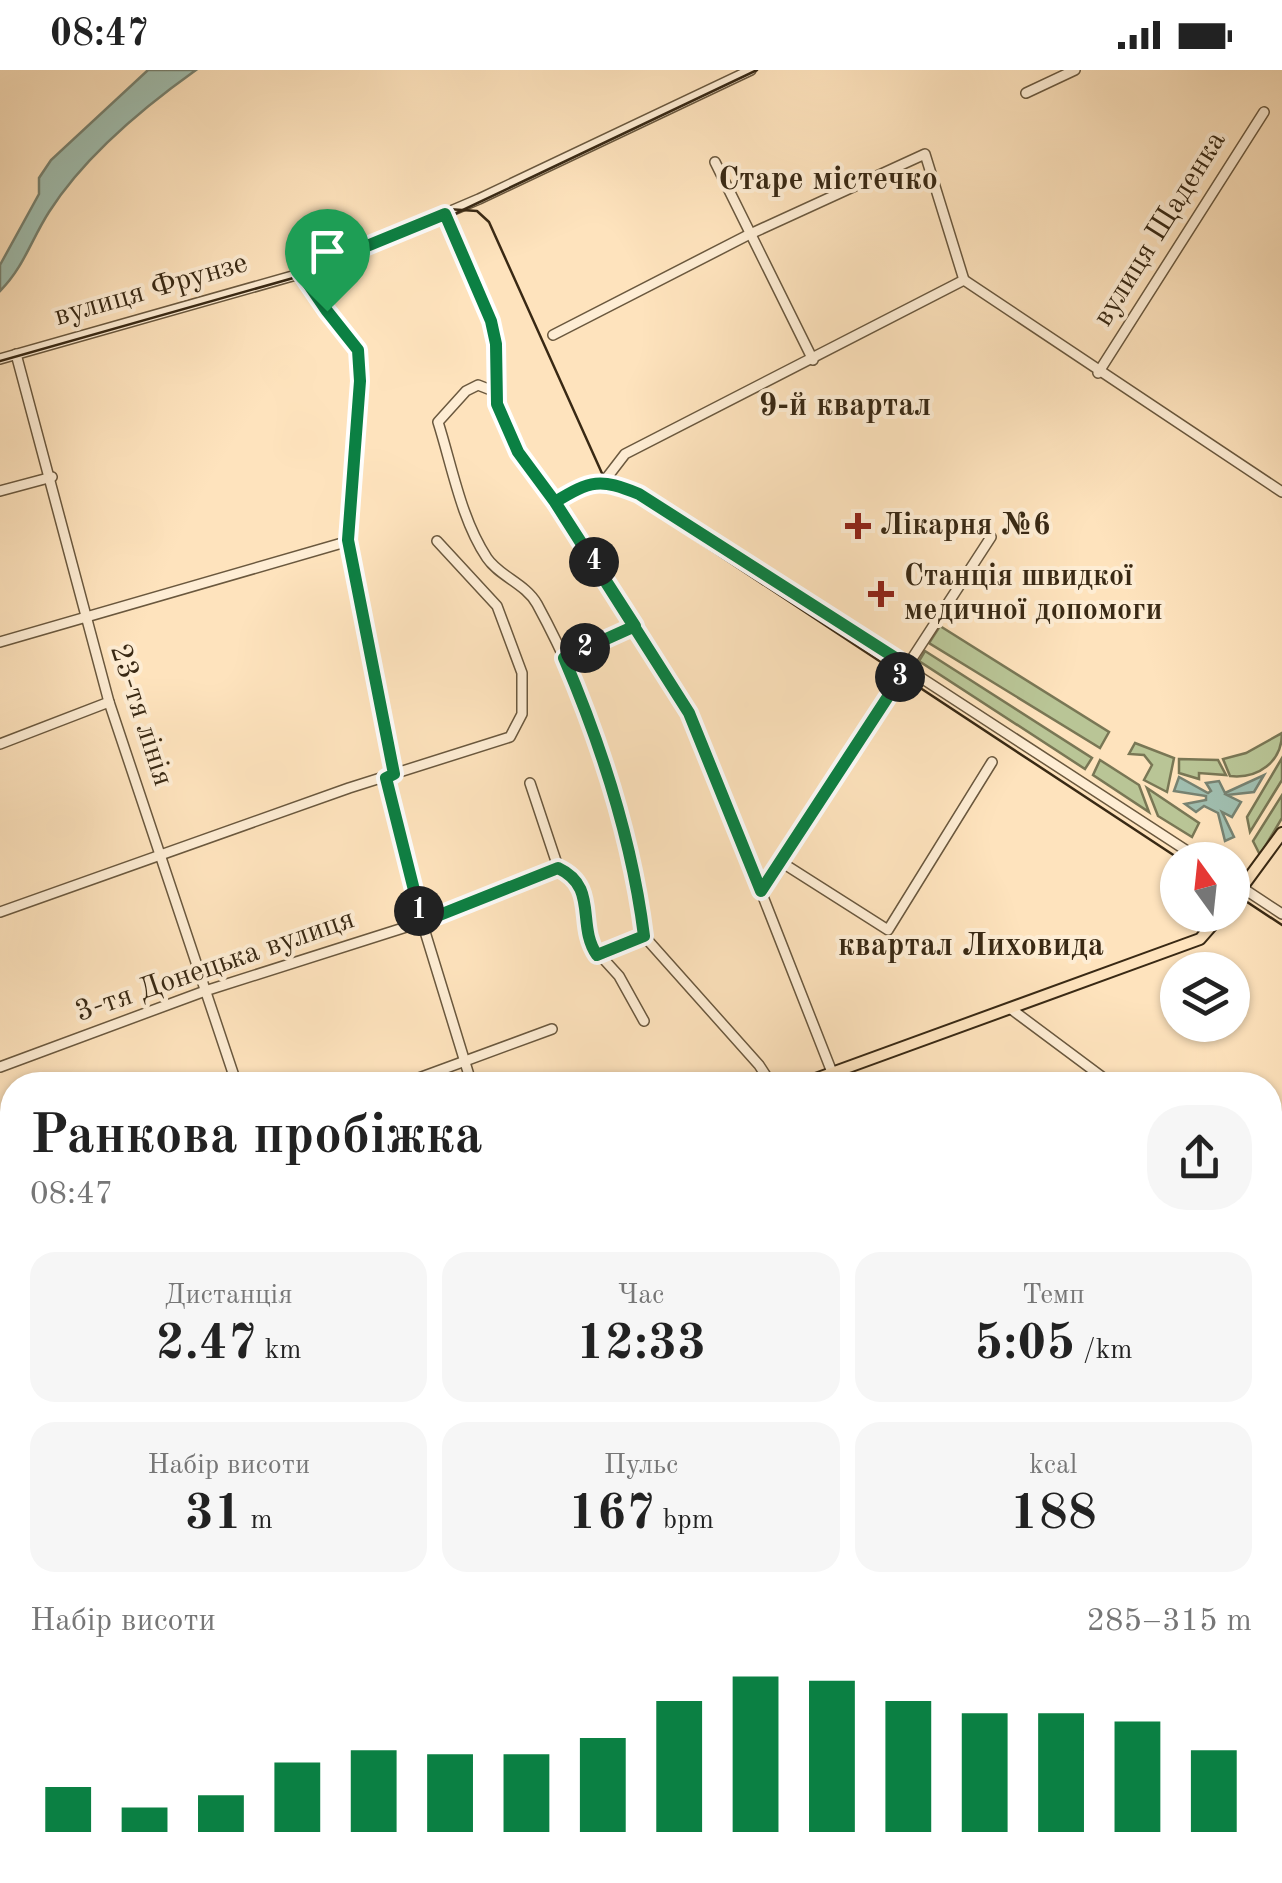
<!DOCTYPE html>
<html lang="uk">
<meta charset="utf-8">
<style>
body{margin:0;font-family:"Old Standard TT",serif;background:#f6f6f6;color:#222;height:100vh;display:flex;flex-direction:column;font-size:38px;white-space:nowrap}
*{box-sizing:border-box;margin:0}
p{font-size:32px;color:#767676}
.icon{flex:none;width:55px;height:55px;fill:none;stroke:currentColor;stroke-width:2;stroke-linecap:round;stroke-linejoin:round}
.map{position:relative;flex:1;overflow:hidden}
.panel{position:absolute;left:0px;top:1002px;width:1282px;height:812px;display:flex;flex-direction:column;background:#fff;border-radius:40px 40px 0 0;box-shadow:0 2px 8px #0004}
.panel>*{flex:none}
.needle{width:65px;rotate:345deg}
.tools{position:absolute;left:1160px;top:772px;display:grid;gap:20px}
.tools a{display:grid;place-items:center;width:90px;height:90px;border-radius:50%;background:#fff;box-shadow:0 2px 8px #0004;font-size:50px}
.pin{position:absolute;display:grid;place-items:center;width:85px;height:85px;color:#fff;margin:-102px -42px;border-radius:50% 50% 50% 0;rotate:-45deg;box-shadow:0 0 10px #0007}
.pin .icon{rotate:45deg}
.km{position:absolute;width:50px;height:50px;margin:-25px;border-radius:50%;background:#222;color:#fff;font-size:28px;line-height:50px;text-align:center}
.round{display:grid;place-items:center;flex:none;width:105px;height:105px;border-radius:40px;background:#f6f6f6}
.overview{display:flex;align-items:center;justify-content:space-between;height:170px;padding:0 30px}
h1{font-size:55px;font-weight:600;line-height:75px}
.figures{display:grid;grid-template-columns:repeat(3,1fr);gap:15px;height:170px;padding:10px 30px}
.figures div{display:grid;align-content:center;border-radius:25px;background:#f6f6f6;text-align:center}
.figures b{font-size:50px;font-weight:600}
.figures small{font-size:28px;font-weight:400}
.figures p{font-size:28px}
.chart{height:280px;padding:20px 30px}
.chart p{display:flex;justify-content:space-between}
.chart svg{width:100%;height:180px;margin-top:10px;stroke:#0b8043;stroke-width:6}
.status{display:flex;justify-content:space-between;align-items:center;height:70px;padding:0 50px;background:#fff;direction:ltr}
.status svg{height:28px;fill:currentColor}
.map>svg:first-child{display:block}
.green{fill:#b9c596;stroke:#797755;stroke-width:2.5}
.water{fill:#a0beaf;stroke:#778271;stroke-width:2.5}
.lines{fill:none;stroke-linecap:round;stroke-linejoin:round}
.minor-casing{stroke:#6a583e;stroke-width:12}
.major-casing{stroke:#392914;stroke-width:14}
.minor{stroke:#feedd4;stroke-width:9}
.major{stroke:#fee3bd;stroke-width:10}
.tram{stroke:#392914;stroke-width:2.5}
.route-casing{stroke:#fff;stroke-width:20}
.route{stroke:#0b8043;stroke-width:12}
.poi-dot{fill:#8f2418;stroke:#feedd4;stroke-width:4}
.labels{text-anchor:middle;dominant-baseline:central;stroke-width:8;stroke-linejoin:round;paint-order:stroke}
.street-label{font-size:30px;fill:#392914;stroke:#feedd4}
.poi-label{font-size:30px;font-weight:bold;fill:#392914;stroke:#feedd4;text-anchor:start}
.neighbourhood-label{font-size:32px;font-weight:bold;fill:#392914;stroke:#feedd4}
</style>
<div class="status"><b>08:47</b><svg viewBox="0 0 49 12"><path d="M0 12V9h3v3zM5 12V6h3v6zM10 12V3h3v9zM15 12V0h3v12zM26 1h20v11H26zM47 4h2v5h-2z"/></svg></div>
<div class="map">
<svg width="1282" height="1813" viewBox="0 0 1282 1813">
<rect width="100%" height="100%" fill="#fee3bd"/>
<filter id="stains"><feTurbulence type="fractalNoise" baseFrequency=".002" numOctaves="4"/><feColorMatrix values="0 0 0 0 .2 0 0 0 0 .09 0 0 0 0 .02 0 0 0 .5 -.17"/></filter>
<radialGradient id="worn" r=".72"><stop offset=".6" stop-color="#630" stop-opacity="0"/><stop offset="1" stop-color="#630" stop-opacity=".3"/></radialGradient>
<g class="green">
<path d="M940 556 1109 662 1100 678 929 573Z"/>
<path d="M925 581 1092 688 1085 699 919 591Z"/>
<path d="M1282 663C1282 692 1258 709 1230 706L1223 689 1246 683Z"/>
<path d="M1135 673 1174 688 1167 722 1144 710 1152 695 1144 685 1129 684Z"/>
<path d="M1282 688V710L1250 762 1247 747Z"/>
<path d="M1179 689 1218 690 1226 705 1199 703V709L1179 703Z"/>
<path d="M1100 690 1139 715 1149 742 1093 705Z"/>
<path d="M1147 718 1199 753 1192 767 1158 746Z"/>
<path d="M1282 725V748L1260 785 1253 771Z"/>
</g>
<g class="water">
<path d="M148 0H196C144 37 84 87 49 142 31 170 24 197 0 221V195L39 124V108L51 90Z"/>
<path d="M1264 705 1254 722 1227 725 1241 732 1232 747 1222 742 1234 767 1225 771 1218 743 1204 736 1196 742 1185 734 1206 730V726L1174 721 1179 707 1208 723 1211 721 1206 713 1219 711 1225 723Z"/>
</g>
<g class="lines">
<g class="minor-casing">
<g id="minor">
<path d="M1026 23 1075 0"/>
<path d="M715 92 813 290"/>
<path d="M445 144 491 251 496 275 497 335 506 355 518 382 555 432 698 661 837 1015"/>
<path d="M301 203 358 280 360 311 349 471 394 704"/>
<path d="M964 210 1282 422"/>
<path d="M553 265 748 165 925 84 964 210"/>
<path d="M16 284 109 632 237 1015"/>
<path d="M0 289 310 201 479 129 751 0"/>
<path d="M1098 303 1264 42"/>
<path d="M496 322 478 315 466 321 438 352C452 396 461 449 487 488 499 506 526 514 537 534 592 635 630 752 644 866"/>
<path d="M605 410 625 384 964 210"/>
<path d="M0 421 52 407"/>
<path d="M555 432 605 410 639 424 1201 790"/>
<path d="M0 572 349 471"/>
<path d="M564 588 635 556"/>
<path d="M0 674 109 632"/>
<path d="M386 708 422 852 472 1015"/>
<path d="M530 713 558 797 581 816 586 829 589 873 619 906 644 951"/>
<path d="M781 792 888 860 992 692"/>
<path d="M1232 811 1282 844"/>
<path d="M761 821 991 467"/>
<path d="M0 842 349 718 510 667 522 644V603L497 536 437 471"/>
<path d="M644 866 759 995 772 1015"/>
<path d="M597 885 644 866"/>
<path d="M1011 939 1113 1015"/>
<path d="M0 997 205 921 422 852 558 797"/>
<path d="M400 1015 552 959"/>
<path d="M1270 1127 1282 1135"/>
<path d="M0 1158 12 1153"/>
<path d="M0 1274 12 1310"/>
<path d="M1270 1302 1282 1284"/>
<path d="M1270 1311 1282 1318"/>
<path d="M0 1654 12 1637"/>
<path d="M1270 1674 1282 1670"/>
<path d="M1270 1692 1282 1688"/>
<path d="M1270 1714 1282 1721"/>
<path d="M197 1802 200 1813"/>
<path d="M338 1802 342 1813"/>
<path d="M490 1802 493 1813"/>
<path d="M632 1802 635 1813"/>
<path d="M719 1802 722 1813"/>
<path d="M1126 1802 1131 1813"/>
<path d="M921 1813 946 1802"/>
<path d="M953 1813 978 1802"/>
<path d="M1274 1813 1282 1801"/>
</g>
</g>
<g class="major-casing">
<g id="major">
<path d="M1232 831 1282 763"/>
<path d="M799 1015 1200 869 1221 845"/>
<path d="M0 1315 12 1311"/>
</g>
</g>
<use href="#minor" class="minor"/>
<use href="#major" class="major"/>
<g class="tram">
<path d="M447 139 477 141 489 152 605 410 1181 790"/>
<path d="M0 291 311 203 446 148 757 0"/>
<path d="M1232 822 1282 855"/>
</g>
</g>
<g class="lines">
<g class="route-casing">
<path id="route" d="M327 241 358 280 360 311 348 470 394 704 386 708 422 852 558 798C599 817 576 855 597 885L644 866C632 770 602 677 564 588L635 556 555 432C591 410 600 408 639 424L908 596 761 821 689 643 555 432 518 382 497 334 496 274 491 251 445 144 301 203 327 241"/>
</g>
<use href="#route" class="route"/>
</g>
<g class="poi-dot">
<path d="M853 441h10v10h10v10h-10v10h-10v-10h-10v-10h10z"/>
<path d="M876 509h10v10h10v10h-10v10h-10v-10h-10v-10h10z"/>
</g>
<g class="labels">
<g class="street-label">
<text transform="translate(1160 159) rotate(-58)">вулиця Щаденка</text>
<text transform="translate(151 220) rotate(-16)">вулиця Фрунзе</text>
<text transform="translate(141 645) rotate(72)">23-тя лінія</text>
<text transform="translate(215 896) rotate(-19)">3-тя Донецька вулиця</text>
</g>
<g class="poi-label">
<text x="880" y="456">Лікарня №6</text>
<text x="904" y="507">Станція швидкої<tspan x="904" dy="34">медичної допомоги</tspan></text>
</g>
<g class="neighbourhood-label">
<text x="828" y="111">Старе містечко</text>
<text x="845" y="337">9-й квартал</text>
<text x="971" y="877">квартал Лиховида</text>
</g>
</g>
<rect width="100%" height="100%" filter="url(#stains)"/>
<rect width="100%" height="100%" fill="url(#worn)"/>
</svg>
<div class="tools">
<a><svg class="needle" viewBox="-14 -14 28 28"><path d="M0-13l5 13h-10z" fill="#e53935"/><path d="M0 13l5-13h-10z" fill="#767676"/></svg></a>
<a><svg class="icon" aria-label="layers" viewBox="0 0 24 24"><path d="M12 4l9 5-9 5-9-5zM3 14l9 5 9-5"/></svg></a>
</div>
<div class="pin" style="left:327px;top:241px;background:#1e9e55"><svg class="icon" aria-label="arrive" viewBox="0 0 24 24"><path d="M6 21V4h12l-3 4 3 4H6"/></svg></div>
<b class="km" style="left:419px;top:841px">1</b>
<b class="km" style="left:585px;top:578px">2</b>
<b class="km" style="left:900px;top:607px">3</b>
<b class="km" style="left:594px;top:492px">4</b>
<section class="panel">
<div class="overview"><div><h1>Ранкова пробіжка</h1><p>08:47</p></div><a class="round"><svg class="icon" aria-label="share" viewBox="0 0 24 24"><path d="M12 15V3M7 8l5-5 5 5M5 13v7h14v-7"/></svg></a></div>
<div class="figures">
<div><p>Дистанція</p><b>2.47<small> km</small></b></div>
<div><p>Час</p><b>12:33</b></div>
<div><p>Темп</p><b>5:05<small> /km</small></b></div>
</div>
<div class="figures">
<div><p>Набір висоти</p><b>31<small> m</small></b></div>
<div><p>Пульс</p><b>167<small> bpm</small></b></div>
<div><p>kcal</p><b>188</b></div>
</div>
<div class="chart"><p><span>Набір висоти</span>285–315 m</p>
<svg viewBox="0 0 160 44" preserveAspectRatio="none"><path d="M5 44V33M15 44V38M25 44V35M35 44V27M45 44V24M55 44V25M65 44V25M75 44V21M85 44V12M95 44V6M105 44V7M115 44V12M125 44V15M135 44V15M145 44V17M155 44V24"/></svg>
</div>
</section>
</div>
